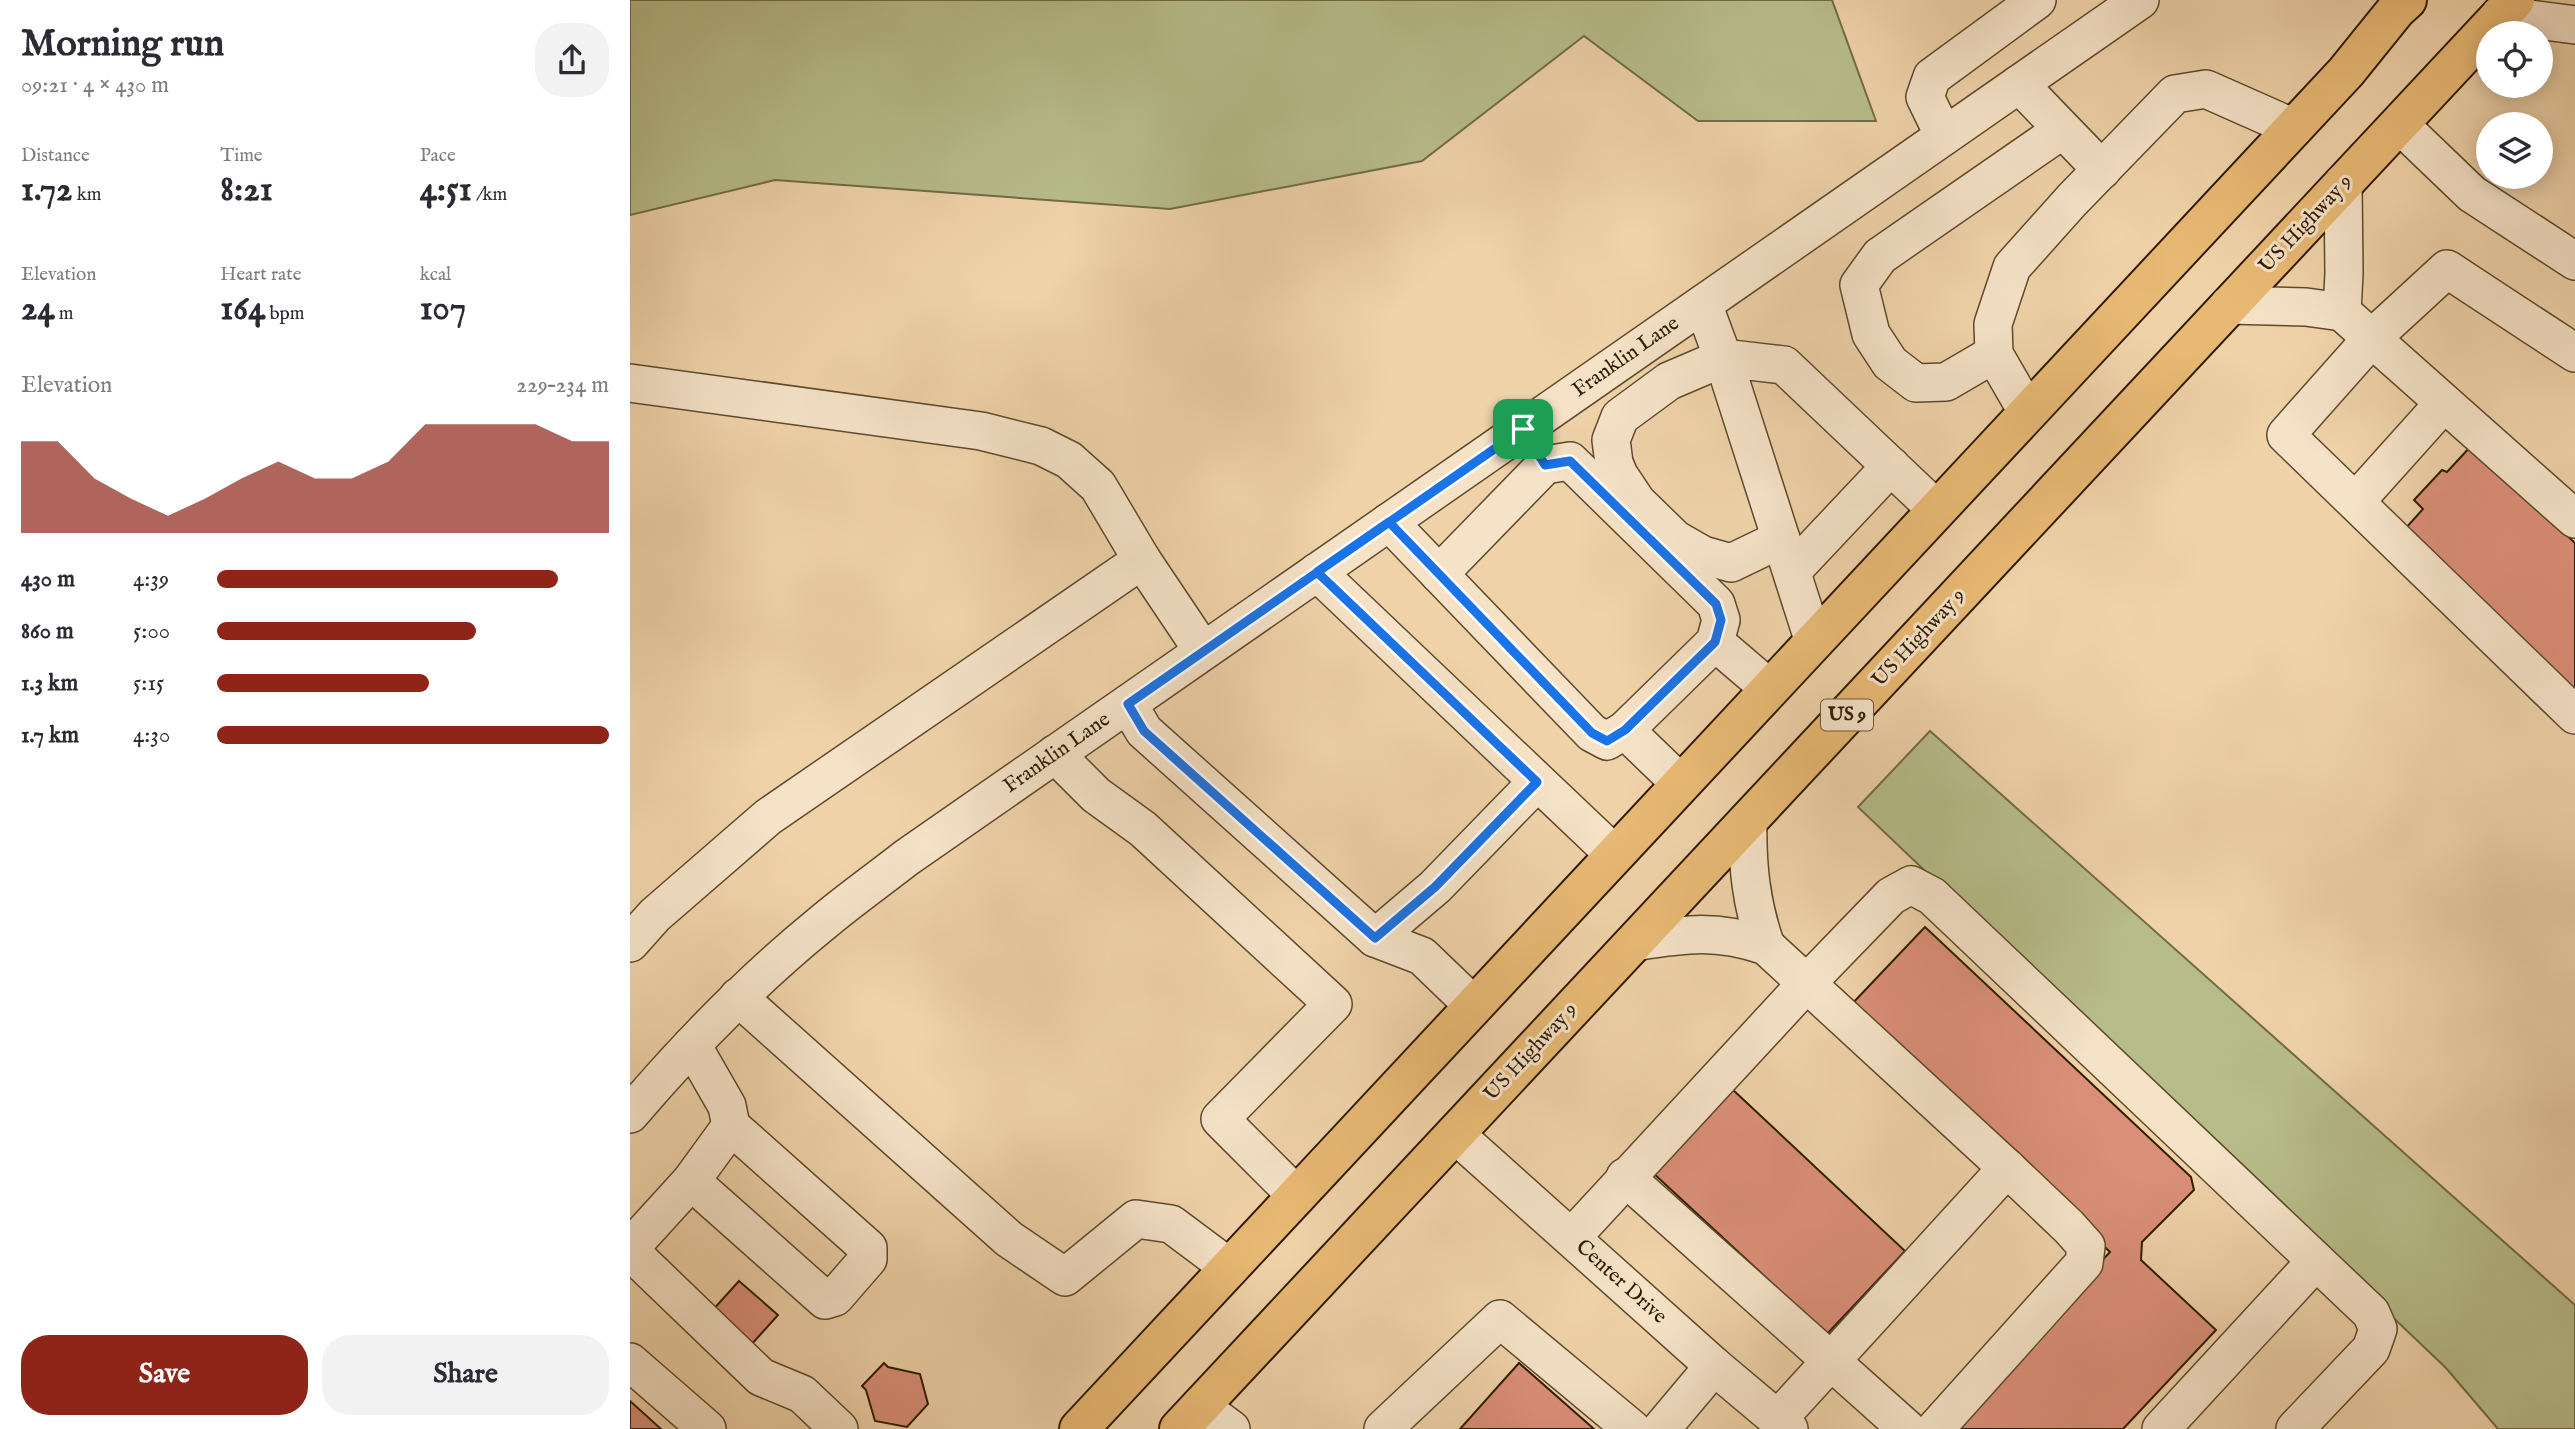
<!DOCTYPE html>
<meta charset="utf-8">
<style>
body{margin:0;font-family:"IM FELL English",serif;background:#f2f2f3;color:#2b2b33;height:100vh;display:flex;flex-direction:column;font-size:26px;white-space:nowrap}
*{box-sizing:border-box;margin:0}
p{font-size:23px;color:#7c7c81}
.icon{flex:none;width:38px;height:38px;fill:none;stroke:currentColor;stroke-width:2;stroke-linecap:round;stroke-linejoin:round}
.map{position:relative;flex:1;overflow:hidden}
.panel{display:flex;flex-direction:column;background:#fff;width:630px}
.panel>*{flex:none}
.controls{position:absolute;left:1846px;top:21px;display:grid;gap:14px}
.controls a{display:grid;place-items:center;width:77px;height:77px;border-radius:50%;background:#fff;box-shadow:0 4px 18px #0003;font-size:35px}
.pin{position:absolute;display:grid;place-items:center;width:60px;height:60px;color:#fff;margin:-30px;border-radius:14px;box-shadow:0 4px 10px #0006}
.round{display:grid;place-items:center;flex:none;width:74px;height:74px;border-radius:28px;background:#f2f2f3}
.summary{display:flex;align-items:center;justify-content:space-between;height:119px;padding:0 21px}
h1{font-size:38px;font-weight:700;line-height:52px}
.stats{display:grid;grid-template-columns:repeat(3,1fr);gap:10px;height:119px;padding:7px 21px}
.stats div{display:grid;align-content:center}
.stats b{font-size:35px;font-weight:700}
.stats small{font-size:19px;font-weight:400}
.stats p{font-size:19px}
.chart{height:196px;padding:14px 21px}
.chart p{display:flex;justify-content:space-between}
.chart svg{width:100%;height:126px;margin-top:7px;fill:#8f2418;opacity:.7}
.action{display:flex;gap:14px;margin-top:auto;padding:14px 21px}
.action a{flex:1;height:80px;border-radius:28px;background:#8f2418;color:#fff;font-size:28px;font-weight:700;line-height:80px;text-align:center}
.action a+a{background:#f2f2f3;color:#2b2b33}
ul{padding:0 21px;list-style:none;font-size:23px}
li{display:grid;grid-template-columns:112px 84px 1fr;align-items:center;height:52px}
li i{height:18px;border-radius:9px;background:#8f2418}
main{display:flex;flex:1;min-height:0}
.map>svg:first-child{display:block}
.green{fill:#b7bd8a;stroke:#726c46;stroke-width:2}
.building{fill:#da8f78;stroke:#2e1c03;stroke-width:2}
.lines{fill:none;stroke-linecap:round;stroke-linejoin:round}
.minor-casing{stroke:#5e4a2c;stroke-width:40}
.highway-casing{stroke:#2e1c03;stroke-width:42}
.minor{stroke:#f5e2c7;stroke-width:37}
.highway{stroke:#e8b974;stroke-width:38}
.route-casing{stroke:#fff;stroke-width:14}
.route{stroke:#1a73e8;stroke-width:9}
.labels{text-anchor:middle;dominant-baseline:central;stroke-width:6;stroke-linejoin:round;paint-order:stroke}
.shield{fill:#f5e2c7;stroke:#6a573e;stroke-width:2}
.shield-label{font-size:19px;font-weight:bold;fill:#2e1c03}
.street-label{font-size:21px;fill:#2e1c03;stroke:#f5e2c7}
</style>
<main>
<section class="panel">
<div class="summary"><div><h1>Morning run</h1><p>09:21 · 4 × 430 m</p></div><a class="round"><svg class="icon" aria-label="share" viewBox="0 0 24 24"><path d="M12 15V3M7 8l5-5 5 5M5 13v7h14v-7"/></svg></a></div>
<div class="stats">
<div><p>Distance</p><b>1.72<small> km</small></b></div>
<div><p>Time</p><b>8:21</b></div>
<div><p>Pace</p><b>4:51<small> /km</small></b></div>
</div>
<div class="stats">
<div><p>Elevation</p><b>24<small> m</small></b></div>
<div><p>Heart rate</p><b>164<small> bpm</small></b></div>
<div><p>kcal</p><b>107</b></div>
</div>
<div class="chart"><p><span>Elevation</span>229–234 m</p>
<svg viewBox="0 0 160 44" preserveAspectRatio="none"><path d="M0 44V12L10 12L20 25L30 32L40 38L50 32L60 25L70 19L80 25L90 25L100 19L110 6L120 6L130 6L140 6L150 12L160 12V44z"/></svg>
</div>
<ul>
<li><b>430 m</b>4:39<i style="width:87%"></i></li>
<li><b>860 m</b>5:00<i style="width:66%"></i></li>
<li><b>1.3 km</b>5:15<i style="width:54%"></i></li>
<li><b>1.7 km</b>4:30<i style="width:100%"></i></li>
</ul>
<div class="action"><a>Save</a><a>Share</a></div>
</section>
<div class="map">
<svg width="1945" height="1429" viewBox="0 0 1945 1429">
<rect width="100%" height="100%" fill="#f0d2a9"/>
<filter id="stains"><feTurbulence type="fractalNoise" baseFrequency=".00286" numOctaves="4"/><feColorMatrix values="0 0 0 0 .2 0 0 0 0 .09 0 0 0 0 .02 0 0 0 .5 -.17"/></filter>
<radialGradient id="worn" r=".72"><stop offset=".6" stop-color="#630" stop-opacity="0"/><stop offset="1" stop-color="#630" stop-opacity=".3"/></radialGradient>
<g class="green">
<path d="M0 0H1202L1246 121H1068L954 36 792 161 540 209 145 180 0 215Z"/>
<path d="M1300 731 1945 1305V1429H1868L1816 1368 1228 807Z"/>
</g>
<g class="building">
<path d="M1841 446 1945 543V690L1775 529 1793 509 1784 500 1812 470 1817 472Z"/>
<path d="M1295 927 1561 1177 1564 1190 1512 1242 1511 1260 1586 1330 1493 1429H1325L1319 1423 1480 1252 1220 1006Z"/>
<path d="M1101 1088 1275 1251 1197 1334 1022 1172Z"/>
<path d="M109 1281 148 1315 120 1346 81 1312Z"/>
<path d="M254 1363 258 1367 290 1374 298 1404 277 1427 245 1421 236 1390 232 1386Z"/>
<path d="M889 1363 964 1429H830Z"/>
<path d="M0 1401 31 1429H0Z"/>
</g>
<g class="lines">
<g class="minor-casing">
<g id="minor">
<path d="M1870 15 1945 25"/>
<path d="M1389 84 1472 170"/>
<path d="M1769 124 1842 194 1945 261"/>
<path d="M1314 136 1295 97 1302 77 1407 0"/>
<path d="M1073 304 1093 358 1039 381 990 417 981 440 984 463 989 475 1007 502 1045 539 1073 555 1101 563 1151 539"/>
<path d="M1599 305 1676 307 1712 312 1714 273 1713 183"/>
<path d="M1712 312 1945 519"/>
<path d="M1945 353 1817 269 1742 338 1656 435 1945 715"/>
<path d="M1364 354 1316 382 1286 383 1260 363 1241 334 1229 285 1250 256 1432 130"/>
<path d="M0 383 351 431 411 446 439 460 468 486 512 560"/>
<path d="M1398 413 1364 354 1363 324 1382 267 1442 200 1545 94 1576 89 1664 128"/>
<path d="M1726 501 1814 403"/>
<path d="M759 522 962 733 977 741 995 730"/>
<path d="M1162 571 1261 466"/>
<path d="M687 572 985 855"/>
<path d="M809 574 915 465 940 461 1086 604 1091 620 1085 642 995 730 1051 784"/>
<path d="M1085 642 1140 689"/>
<path d="M1184 642 1093 358 1154 365 1307 510"/>
<path d="M498 704 514 731 745 938 792 956 844 1006"/>
<path d="M425 754 466 795 513 829 703 1004 590 1119 667 1196"/>
<path d="M1118 820C1117 865 1121 904 1136 946"/>
<path d="M745 938 805 887 907 782"/>
<path d="M1004 942C1056 934 1085 929 1136 946L1377 1168 1439 1227 1456 1246 1454 1263 1305 1429"/>
<path d="M0 943 25 915 138 817 512 560 573 651"/>
<path d="M108 997 379 1239 435 1277 506 1219 541 1224 600 1268"/>
<path d="M0 1114C58 1046 121 981 191 924 218 901 248 880 276 858L1510 0"/>
<path d="M825 1134 1084 1366 1159 1429"/>
<path d="M995 1177 1277 1429"/>
<path d="M61 1181 195 1300 205 1297 238 1259V1248L101 1126"/>
<path d="M942 1237 1175 985 1261 896 1281 885 1302 896 1741 1313 1748 1329 1741 1349 1665 1429"/>
<path d="M0 1248 61 1181 101 1126 97 1106 62 1045"/>
<path d="M0 1251 131 1377 172 1394 209 1429"/>
<path d="M0 1362 77 1429"/>
<path d="M570 1406 601 1429"/>
<path d="M1148 1419 1377 1168"/>
<path d="M753 1429 870 1319 1002 1429"/>
<path d="M1031 1429 1084 1366"/>
<path d="M1531 1429 1686 1261"/>
</g>
</g>
<g class="highway-casing">
<g id="highway">
<path d="M449 1429 1716 72 1766 10 1777 0"/>
<path d="M549 1429 1885 0"/>
</g>
</g>
<use href="#minor" class="minor"/>
<use href="#highway" class="highway"/>
</g>
<g class="lines">
<g class="route-casing">
<path id="route" d="M893 429C762 520 630 612 498 704L514 731 745 938 805 887 907 782 687 572 759 522 962 733 977 741 995 730 1085 642 1091 620 1086 604 940 461 915 465 893 429"/>
</g>
<use href="#route" class="route"/>
</g>
<g class="labels">
<rect class="shield" x="1191" y="699.5" width="52" height="31" rx="5"/>
<g class="shield-label">
<text x="1217" y="715">US 9</text>
</g>
<g class="street-label">
<text transform="translate(1676 224) rotate(-47)">US Highway 9</text>
<text transform="translate(996 357) rotate(-35)">Franklin Lane</text>
<text transform="translate(1289 638) rotate(-47)">US Highway 9</text>
<text transform="translate(427 753) rotate(-35)">Franklin Lane</text>
<text transform="translate(901 1052) rotate(-47)">US Highway 9</text>
<text transform="translate(991 1282) rotate(42)">Center Drive</text>
</g>
</g>
<rect width="100%" height="100%" filter="url(#stains)"/>
<rect width="100%" height="100%" fill="url(#worn)"/>
</svg>
<div class="controls">
<a><svg class="icon" aria-label="locate" viewBox="0 0 24 24"><circle cx="12" cy="12" r="6"/><path d="M12 2v4M12 18v4M2 12h4M18 12h4"/></svg></a>
<a><svg class="icon" aria-label="layers" viewBox="0 0 24 24"><path d="M12 4l9 5-9 5-9-5zM3 14l9 5 9-5"/></svg></a>
</div>
<div class="pin" style="left:893px;top:429px;background:#1e9e55"><svg class="icon" aria-label="arrive" viewBox="0 0 24 24"><path d="M6 21V4h12l-3 4 3 4H6"/></svg></div>
</div>
</main>
